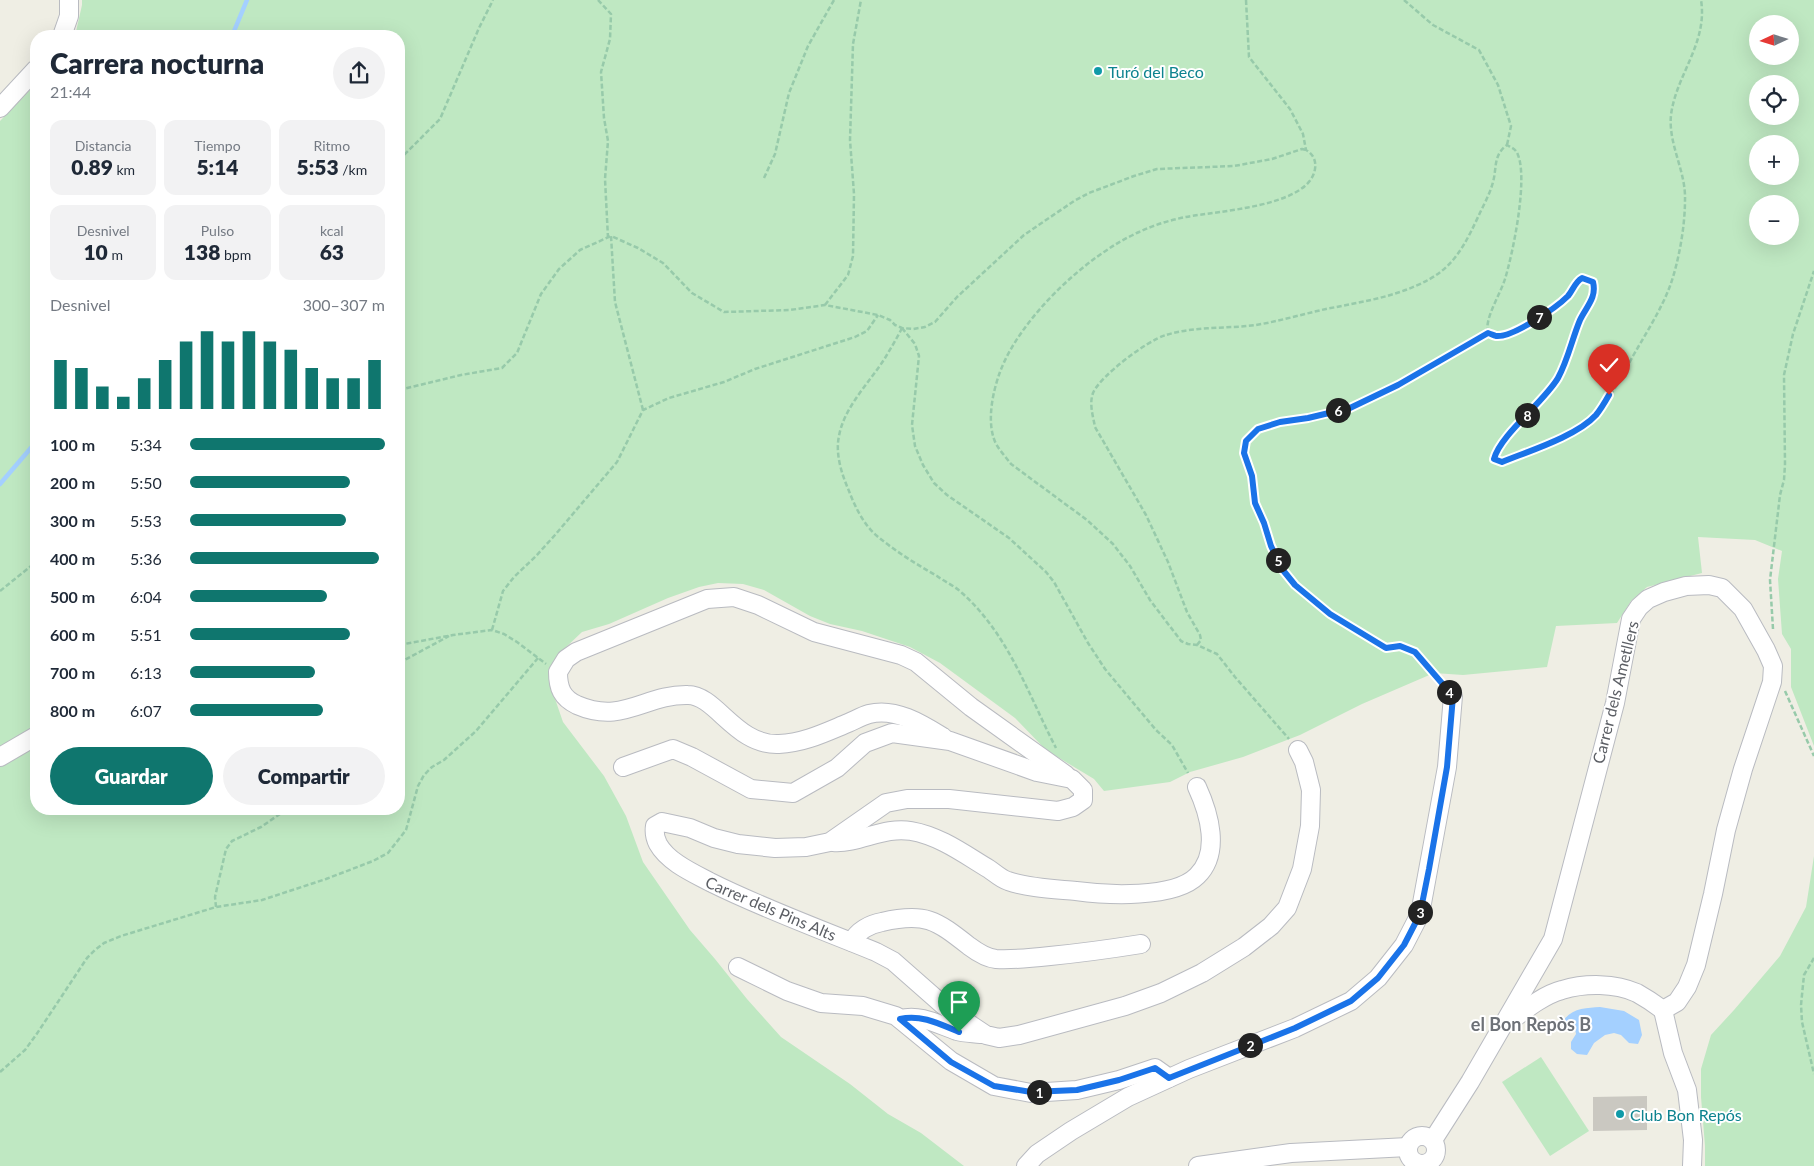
<!DOCTYPE html>
<html lang="es">
<meta charset="utf-8">
<style>
body{margin:0;font-family:Lato,sans-serif;background:#f2f2f3;color:#1f2937;height:100vh;display:flex;flex-direction:column;font-size:19px;white-space:nowrap}
*{box-sizing:border-box;margin:0}
p{font-size:16px;color:#747a83}
.icon{flex:none;width:28px;height:28px;fill:none;stroke:currentColor;stroke-width:2;stroke-linecap:round;stroke-linejoin:round}
.map{position:relative;flex:1;overflow:hidden}
.panel{position:absolute;left:30px;top:30px;width:375px;height:785px;display:flex;flex-direction:column;background:#fff;border-radius:20px;box-shadow:0 5px 20px #0002}
.panel>*{flex:none}
.needle{width:32px;rotate:266deg}
.fabs{position:absolute;left:1749px;top:15px;display:grid;gap:10px}
.fabs a{display:grid;place-items:center;width:50px;height:50px;border-radius:50%;background:#fff;box-shadow:0 5px 20px #0002;font-size:25px}
.pin{position:absolute;display:grid;place-items:center;width:42px;height:42px;color:#fff;margin:-51px -21px;border-radius:50% 50% 50% 0;rotate:-45deg;box-shadow:0 0 5px #0007}
.pin .icon{rotate:45deg}
.km{position:absolute;width:25px;height:25px;margin:-12px;border-radius:50%;background:#222;color:#fff;font-size:14px;line-height:25px;text-align:center}
.round{display:grid;place-items:center;flex:none;width:52px;height:52px;border-radius:26px;background:#f2f2f3}
.summary{display:flex;align-items:center;justify-content:space-between;height:85px;padding:0 20px}
h1{font-size:28px;font-weight:800;line-height:38px}
.metrics{display:grid;grid-template-columns:repeat(3,1fr);gap:8px;height:85px;padding:5px 20px}
.metrics div{display:grid;align-content:center;border-radius:12px;background:#f2f2f3;text-align:center}
.metrics b{font-size:21px;font-weight:800}
.metrics small{font-size:14px;font-weight:400}
.metrics p{font-size:14px}
.chart{height:140px;padding:10px 20px}
.chart p{display:flex;justify-content:space-between}
.chart svg{width:100%;height:90px;margin-top:5px;stroke:#0f766e;stroke-width:6}
.button{display:flex;gap:10px;margin-top:auto;padding:10px 20px}
.button a{flex:1;height:58px;border-radius:30px;background:#0f766e;color:#fff;font-size:20px;font-weight:800;line-height:58px;text-align:center}
.button a+a{background:#f2f2f3;color:#1f2937}
ul{padding:0 20px;list-style:none;font-size:16px}
li{display:grid;grid-template-columns:80px 60px 1fr;align-items:center;height:38px}
li i{height:12px;border-radius:6px;background:#0f766e}
.map>svg:first-child{display:block}
.green{fill:#bfe8c2;fill-rule:evenodd}
.water{fill:#a4d0ff}
.lines{fill:none;stroke-linecap:round;stroke-linejoin:round}
.stream{stroke:#a4d0ff;stroke-width:4.5}
.building{fill:#cac8c1}
.minor-casing{stroke:#b9bbc1;stroke-width:20}
.path{stroke:#97caaa;stroke-width:2.5;stroke-dasharray:5 2.5;stroke-linecap:butt}
.minor{stroke:#fff;stroke-width:18}
.route-casing{stroke:#fff;stroke-width:10}
.route{stroke:#1a73e8;stroke-width:6}
.culture-dot{fill:#0f9aa8;stroke:#fff;stroke-width:2}
.labels{text-anchor:middle;dominant-baseline:central;stroke-width:4;stroke-linejoin:round;paint-order:stroke}
.culture-label{font-size:16px;fill:#0d838f;stroke:#fff;text-anchor:start}
.street-label{font-size:16px;fill:#5c5f65;stroke:#fff}
.neighbourhood-label{font-size:18px;font-weight:bold;fill:#6d7177;stroke:#fff}
</style>
<div class="map">
<svg width="1814" height="1166" viewBox="0 0 1814 1166">
<rect width="100%" height="100%" fill="#efeee4"/>
<g class="green">
<path d="M82 0H1814V746L1791 687V649L1782 634 1778 579 1782 551 1755 540 1698 537 1702 573 1647 587 1631 601 1617 623 1556 626 1547 667 1463 675 1434 673 1362 704 1300 735 1243 757 1190 772 1170 782 1104 791 1094 779 1046 750 1015 718 940 663 910 647 862 631 830 624 810 616 764 590 743 584 718 583 699 587 668 598 609 624 582 632 563 650 555 670 553 693 563 722 604 776 626 816 643 862 690 930 715 959 747 999 781 1037 850 1084 888 1114 921 1133 964 1166H0V121L36 84V809H399V36H75L82 5ZM1758 24H1790V56H1758ZM1758 84H1790V116H1758ZM1758 144H1790V176H1758ZM1758 204H1790V236H1758Z"/>
<path d="M1814 856V1166H1705V1146L1701 1097V1069L1711 1035 1734 1010 1780 956 1806 907Z"/>
<path d="M1541 1057 1589 1131 1550 1156 1502 1082Z"/>
</g>
<path class="water" d="M1600 1007 1624 1011 1639 1020 1642 1035 1638 1044 1629 1043 1621 1035 1614 1033 1605 1035 1594 1043 1587 1055 1577 1054 1571 1049V1042L1576 1034 1575 1029 1567 1025 1564 1020C1572 1008 1587 1008 1600 1007Z"/>
<g class="lines">
<g class="stream">
<path d="M232 36 247 0"/>
<path d="M0 484 36 442"/>
</g>
</g>
<path class="building" d="M1647 1096V1130L1593 1131V1097Z"/>
<g class="lines">
<g class="minor-casing">
<g id="minor">
<path d="M62 36 69 16V0"/>
<path d="M0 108 36 69"/>
<path d="M943 737C922 724 895 707 869 714 862 716 855 720 848 723 826 732 804 743 779 744 736 746 716 695 688 695 645 694 623 725 577 705 562 698 558 688 558 672L566 659 576 652 707 599 734 597 758 605 814 632 901 655 916 662 971 707 1066 775"/>
<path d="M0 757 36 736"/>
<path d="M623 767 673 749 692 757 751 789 793 793 837 768 865 743 892 733 950 741 1037 772 1072 779 1083 790V800L1073 807 1058 811 949 799H907L886 803 830 842 806 847 775 848 738 844 714 838 690 828 662 822 655 826C654 832 655 838 658 844 668 862 693 873 710 882 764 909 820 929 876 952L893 961 943 1005 971 1025 986 1035 999 1038 1019 1035 1125 1006 1161 993 1202 973 1244 947 1271 926 1287 908 1302 869 1310 826 1311 790 1304 762 1298 750"/>
<path d="M833 842C859 844 884 826 911 831 940 836 964 854 989 869 995 873 1001 879 1008 881 1028 888 1055 889 1076 891 1106 895 1174 899 1197 876 1221 853 1209 813 1197 787"/>
<path d="M852 942C857 931 870 924 882 922 925 912 936 920 969 946 977 952 986 958 996 959 1014 960 1032 958 1050 956 1080 953 1110 949 1141 944"/>
<path d="M738 967 787 991 821 1003 863 1006 896 1016 951 1061 994 1086 1031 1093 1077 1090 1119 1080 1155 1068 1169 1078"/>
<path d="M1663 1010 1673 1053 1687 1090 1693 1140 1692 1166"/>
<path d="M900 1019C921 1014 937 1024 957 1031 964 1033 973 1033 981 1034"/>
<path d="M1509 1022C1525 1010 1543 995 1562 990 1585 983 1615 983 1637 993 1646 998 1655 1004 1663 1010"/>
<circle cx="1422" cy="1150" r="14"/>
<path d="M1433 1140 1470 1082 1553 939 1615 703 1631 619 1639 607 1648 599 1664 592 1686 586 1709 585 1722 588 1743 609 1766 650 1773 666 1772 682 1743 769 1726 830 1713 894 1696 965 1687 987 1677 1002 1663 1010"/>
<path d="M1026 1166 1037 1154 1071 1131 1128 1097 1189 1069 1295 1028 1351 1001 1378 978 1404 945 1420 914 1447 767 1453 696"/>
<path d="M1198 1166 1291 1153 1408 1147"/>
</g>
</g>
<g class="path">
<path d="M598 0 611 14 610 39 601 72 604 118 608 141 605 179 608 238"/>
<path d="M1246 0 1249 57 1290 109 1303 134 1306 150C1315 155 1317 164 1314 173 1303 207 1217 211 1186 217 1170 220 1154 225 1139 232 1087 255 1020 318 1000 372 993 391 987 419 994 439 997 448 1005 456 1011 464L1087 520 1113 544 1130 566 1150 600 1181 641 1188 644 1197 645 1217 654 1235 677 1289 739"/>
<path d="M1404 0 1433 25 1479 50 1498 85 1511 126 1507 145"/>
<path d="M399 160 440 119 479 28 493 0"/>
<path d="M764 178 775 154 789 93 808 46 834 0"/>
<path d="M825 305 848 275 853 256 854 194 850 140 853 44 861 0"/>
<path d="M902 328 915 344 919 356 912 425 915 446 923 465 934 483 947 495 1009 538 1046 572 1054 582 1088 643 1105 669 1156 730 1172 745 1188 773"/>
<path d="M902 328C897 338 891 348 885 358 870 382 844 407 839 436 835 454 842 475 849 491 855 507 864 525 877 536 895 551 916 564 937 576 945 582 955 586 962 593 1009 635 1028 694 1056 748"/>
<path d="M1488 333C1491 334 1493 335 1496 336 1512 338 1556 307 1568 296 1574 290 1575 282 1582 278L1593 282C1597 298 1586 307 1580 320 1571 339 1568 360 1558 378 1544 402 1500 435 1494 459 1504 466 1531 450 1543 445 1561 437 1580 431 1595 416 1608 403 1624 372 1633 356 1646 333 1661 310 1670 286 1679 261 1685 226 1685 200 1686 171 1668 144 1671 115 1676 75 1708 43 1701 0"/>
<path d="M399 390 461 375 502 368 517 353 541 294 559 269 580 250 611 236"/>
<path d="M643 410 615 302 611 236 638 248 663 263 692 293 724 312 790 310 825 305 878 315 890 320 895 325 902 328 913 329 925 327 935 322 957 297 1024 235 1074 201 1089 193 1134 176 1157 169 1234 166 1272 159 1302 149 1306 150"/>
<path d="M0 591 36 562"/>
<path d="M1773 629 1770 580 1780 495 1784 480 1785 464 1784 375 1793 334 1814 271"/>
<path d="M492 630 503 591 514 577 536 556 555 535 617 462 643 410 669 398 724 382 755 369 855 337 867 331 878 315"/>
<path d="M399 645 453 635 492 630 504 634 517 642 546 664"/>
<path d="M1197 645 1201 640 1200 635 1187 612 1168 562 1146 515 1095 427C1093 416 1089 404 1093 393 1100 376 1148 340 1166 335 1195 326 1227 329 1256 325 1280 321 1303 314 1326 309 1351 304 1376 300 1400 292 1446 276 1458 260 1478 217 1483 206 1490 194 1493 182 1497 168 1493 155 1507 145 1512 148 1516 149 1518 155 1528 180 1513 253 1505 279 1500 295 1484 319 1488 333"/>
<path d="M399 663 449 636"/>
<path d="M1443 685 1415 652 1400 646 1386 648 1330 614 1312 597 1295 585 1282 569 1271 546 1264 523 1255 503 1251 476 1244 453 1247 441 1258 429 1280 422 1308 418 1350 408 1398 385 1488 333"/>
<path d="M1785 691 1814 756"/>
<path d="M216 907 215 897 226 849 232 841 261 827 287 809"/>
<path d="M1814 958 1804 975 1801 1005 1802 1022 1814 1074"/>
<path d="M0 1072 25 1050 36 1035 87 958 95 950 104 943 121 936 216 907 262 900 326 879 373 861 388 853 406 830 418 786 424 775 432 767 444 760 476 731 538 658"/>
</g>
<use href="#minor" class="minor"/>
</g>
<g class="lines">
<g class="route-casing">
<path id="route" d="M959 1032C940 1024 921 1014 900 1019L951 1062 994 1086 1031 1092 1077 1090 1119 1080 1155 1068 1169 1078 1295 1028 1351 1001 1378 978 1404 945 1420 914 1429 869 1447 767 1453 696 1415 652 1400 646 1386 648 1330 614 1295 585 1282 569 1271 546 1264 523 1255 503 1252 476 1244 453 1246 441 1258 429 1280 422 1308 418 1350 408 1398 385 1488 333C1491 334 1493 335 1496 336 1512 338 1556 308 1568 296 1573 290 1575 282 1582 278L1593 282C1597 298 1586 307 1580 320 1572 339 1568 360 1558 378 1544 402 1500 435 1494 459L1502 462C1529 451 1577 436 1596 415 1601 409 1605 402 1609 395"/>
</g>
<use href="#route" class="route"/>
</g>
<g class="culture-dot">
<circle cx="1098" cy="71" r="5"/>
<circle cx="1620" cy="1114" r="5"/>
</g>
<g class="labels">
<g class="culture-label">
<text x="1108" y="71">Turó del Beco</text>
<text x="1630" y="1114">Club Bon Repós</text>
</g>
<g class="street-label">
<text transform="translate(1615 692) rotate(-76)">Carrer dels Ametllers</text>
<text transform="translate(771 908) rotate(23)">Carrer dels Pins Alts</text>
</g>
<g class="neighbourhood-label">
<text x="1531" y="1024">el Bon Repòs B</text>
</g>
</g>
</svg>
<div class="fabs">
<a><svg class="needle" viewBox="-14 -14 28 28"><path d="M0-13l5 13h-10z" fill="#e53935"/><path d="M0 13l5-13h-10z" fill="#747a83"/></svg></a>
<a><svg class="icon" aria-label="locate" viewBox="0 0 24 24"><circle cx="12" cy="12" r="6"/><path d="M12 2v4M12 18v4M2 12h4M18 12h4"/></svg></a>
<a>+</a>
<a>−</a>
</div>
<div class="pin" style="left:959px;top:1032px;background:#1e9e55"><svg class="icon" aria-label="arrive" viewBox="0 0 24 24"><path d="M6 21V4h12l-3 4 3 4H6"/></svg></div>
<div class="pin" style="left:1609px;top:395px;background:#d93025"><svg class="icon" aria-label="check" viewBox="0 0 24 24"><path d="M5 12l5 5 9-10"/></svg></div>
<b class="km" style="left:1039px;top:1092px">1</b>
<b class="km" style="left:1250px;top:1045px">2</b>
<b class="km" style="left:1420px;top:912px">3</b>
<b class="km" style="left:1449px;top:692px">4</b>
<b class="km" style="left:1278px;top:560px">5</b>
<b class="km" style="left:1338px;top:410px">6</b>
<b class="km" style="left:1539px;top:317px">7</b>
<b class="km" style="left:1527px;top:415px">8</b>
<section class="panel">
<div class="summary"><div><h1>Carrera nocturna</h1><p>21:44</p></div><a class="round"><svg class="icon" aria-label="share" viewBox="0 0 24 24"><path d="M12 15V3M7 8l5-5 5 5M5 13v7h14v-7"/></svg></a></div>
<div class="metrics">
<div><p>Distancia</p><b>0.89<small> km</small></b></div>
<div><p>Tiempo</p><b>5:14</b></div>
<div><p>Ritmo</p><b>5:53<small> /km</small></b></div>
</div>
<div class="metrics">
<div><p>Desnivel</p><b>10<small> m</small></b></div>
<div><p>Pulso</p><b>138<small> bpm</small></b></div>
<div><p>kcal</p><b>63</b></div>
</div>
<div class="chart"><p><span>Desnivel</span>300–307 m</p>
<svg viewBox="0 0 160 44" preserveAspectRatio="none"><path d="M5 44V20M15 44V24M25 44V33M35 44V38M45 44V29M55 44V20M65 44V11M75 44V6M85 44V11M95 44V6M105 44V11M115 44V15M125 44V24M135 44V29M145 44V29M155 44V20"/></svg>
</div>
<ul>
<li><b>100 m</b>5:34<i style="width:100%"></i></li>
<li><b>200 m</b>5:50<i style="width:82%"></i></li>
<li><b>300 m</b>5:53<i style="width:80%"></i></li>
<li><b>400 m</b>5:36<i style="width:97%"></i></li>
<li><b>500 m</b>6:04<i style="width:70%"></i></li>
<li><b>600 m</b>5:51<i style="width:82%"></i></li>
<li><b>700 m</b>6:13<i style="width:64%"></i></li>
<li><b>800 m</b>6:07<i style="width:68%"></i></li>
</ul>
<div class="button"><a>Guardar</a><a>Compartir</a></div>
</section>
</div>
